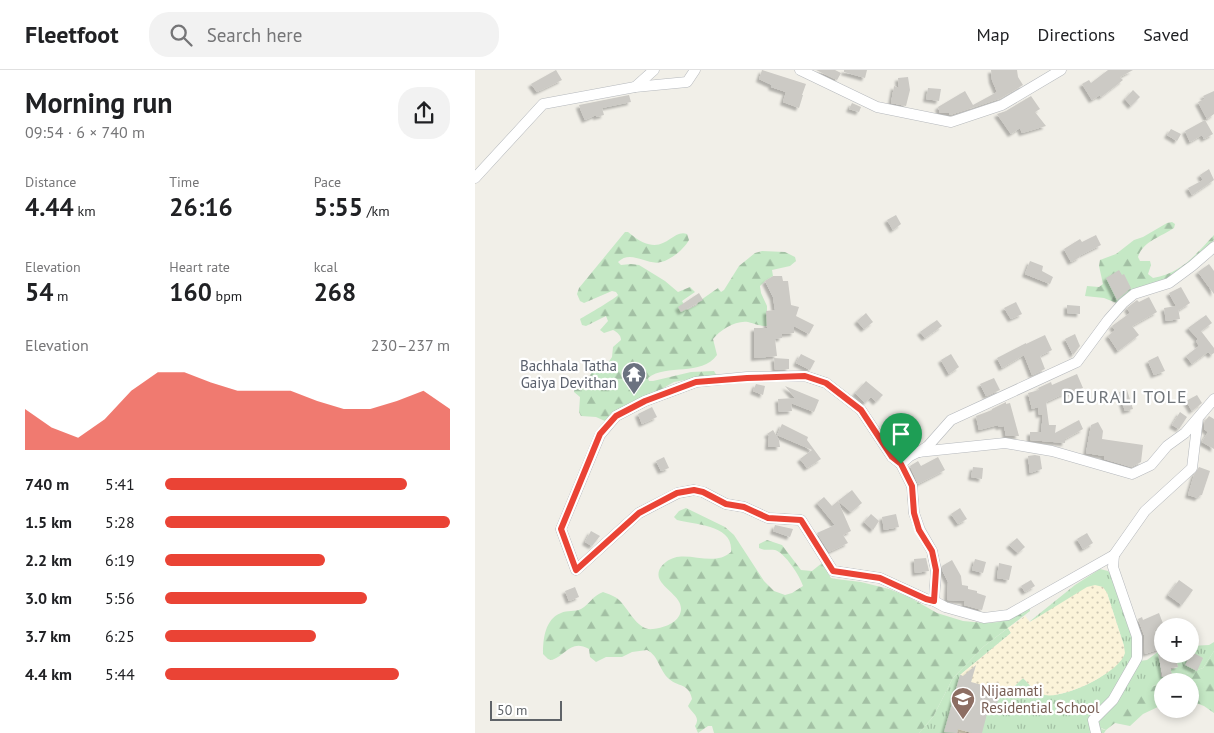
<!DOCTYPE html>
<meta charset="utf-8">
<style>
body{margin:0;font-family:"PT Sans",sans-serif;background:#f2f2f2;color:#202124;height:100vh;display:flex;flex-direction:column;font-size:19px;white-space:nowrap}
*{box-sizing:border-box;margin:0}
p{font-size:16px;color:#757577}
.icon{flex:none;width:28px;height:28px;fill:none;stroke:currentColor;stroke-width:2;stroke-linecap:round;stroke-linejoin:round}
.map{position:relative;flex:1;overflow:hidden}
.details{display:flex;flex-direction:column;background:#fff;width:475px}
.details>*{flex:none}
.controls{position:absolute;left:679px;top:548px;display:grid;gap:10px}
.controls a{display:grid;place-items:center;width:45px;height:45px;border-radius:50%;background:#fff;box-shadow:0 2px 8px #0003;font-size:25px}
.scale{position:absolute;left:15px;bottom:12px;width:72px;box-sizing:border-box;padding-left:5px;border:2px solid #5f6368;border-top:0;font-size:14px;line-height:18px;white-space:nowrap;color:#5f6368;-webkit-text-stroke:4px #fff;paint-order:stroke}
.pin{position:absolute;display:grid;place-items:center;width:42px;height:42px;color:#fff;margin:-51px -21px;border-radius:50% 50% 50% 0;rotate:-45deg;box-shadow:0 0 5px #0007}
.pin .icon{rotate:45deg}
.round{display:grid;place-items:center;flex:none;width:52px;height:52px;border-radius:20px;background:#f2f2f2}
.headline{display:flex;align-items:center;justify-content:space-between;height:85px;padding:0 25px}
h1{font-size:28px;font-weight:700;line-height:38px}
.metrics{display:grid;grid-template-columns:repeat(3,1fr);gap:8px;height:85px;padding:5px 25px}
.metrics div{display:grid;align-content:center}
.metrics b{font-size:25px;font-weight:700}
.metrics small{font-size:14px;font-weight:400}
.metrics p{font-size:14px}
.chart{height:140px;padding:10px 25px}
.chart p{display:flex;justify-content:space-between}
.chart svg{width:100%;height:90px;margin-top:5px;fill:#ea4335;opacity:.7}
ul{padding:0 25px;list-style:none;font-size:16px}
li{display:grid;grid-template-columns:80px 60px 1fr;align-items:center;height:38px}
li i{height:12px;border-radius:6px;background:#ea4335}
header{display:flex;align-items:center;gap:30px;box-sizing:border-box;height:70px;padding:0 25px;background:#fff;border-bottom:1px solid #e0e0e0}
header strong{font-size:24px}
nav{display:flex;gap:28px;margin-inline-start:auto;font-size:18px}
.search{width:350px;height:45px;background:#f2f2f2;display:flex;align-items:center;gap:12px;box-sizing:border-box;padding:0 18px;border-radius:20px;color:#757577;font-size:19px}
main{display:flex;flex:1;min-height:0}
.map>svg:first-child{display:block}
.grass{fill:url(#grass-tufts)}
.forest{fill:url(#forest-firs)}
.sand{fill:url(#sand-dots)}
.building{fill:#cccac5;filter:url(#shadow)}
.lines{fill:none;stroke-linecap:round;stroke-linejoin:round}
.street-casing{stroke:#b5b8bc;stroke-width:11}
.street{stroke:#fff;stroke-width:10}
.route-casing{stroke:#fff;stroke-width:10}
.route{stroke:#ea4335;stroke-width:6}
.labels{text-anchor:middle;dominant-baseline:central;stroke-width:4.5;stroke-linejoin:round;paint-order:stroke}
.worship-label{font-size:15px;fill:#5b616d;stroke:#fff;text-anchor:end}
.education-label{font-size:15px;fill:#785e54;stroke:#fff;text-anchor:start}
.quarter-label{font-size:18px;letter-spacing:1px;fill:#70757a;stroke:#fff}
</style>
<header>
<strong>Fleetfoot</strong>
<div class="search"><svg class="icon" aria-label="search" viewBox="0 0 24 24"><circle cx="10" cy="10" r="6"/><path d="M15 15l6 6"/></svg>Search here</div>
<nav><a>Map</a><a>Directions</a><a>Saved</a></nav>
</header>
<main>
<section class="details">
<div class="headline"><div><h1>Morning run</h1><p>09:54 · 6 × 740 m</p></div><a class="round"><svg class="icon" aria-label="share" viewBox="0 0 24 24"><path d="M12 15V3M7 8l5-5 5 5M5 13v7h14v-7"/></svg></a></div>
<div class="metrics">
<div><p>Distance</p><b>4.44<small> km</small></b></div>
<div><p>Time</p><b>26:16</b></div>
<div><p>Pace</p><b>5:55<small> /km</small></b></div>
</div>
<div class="metrics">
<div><p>Elevation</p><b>54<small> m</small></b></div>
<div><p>Heart rate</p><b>160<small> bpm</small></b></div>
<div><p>kcal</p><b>268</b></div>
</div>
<div class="chart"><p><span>Elevation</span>230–237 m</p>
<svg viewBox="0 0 160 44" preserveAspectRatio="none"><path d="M0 44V24L10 33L20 38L30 29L40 15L50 6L60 6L70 11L80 15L90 15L100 15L110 20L120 24L130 24L140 20L150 15L160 24V44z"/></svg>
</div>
<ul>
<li><b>740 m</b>5:41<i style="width:85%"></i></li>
<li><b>1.5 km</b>5:28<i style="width:100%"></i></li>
<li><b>2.2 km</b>6:19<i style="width:56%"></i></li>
<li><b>3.0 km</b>5:56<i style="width:71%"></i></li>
<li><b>3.7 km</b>6:25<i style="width:53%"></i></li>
<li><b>4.4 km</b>5:44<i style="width:82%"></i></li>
</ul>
</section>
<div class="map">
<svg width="739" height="663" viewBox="0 0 739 663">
<defs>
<pattern id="grass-tufts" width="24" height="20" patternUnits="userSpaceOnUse" patternTransform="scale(1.25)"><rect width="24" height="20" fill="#c5e8c5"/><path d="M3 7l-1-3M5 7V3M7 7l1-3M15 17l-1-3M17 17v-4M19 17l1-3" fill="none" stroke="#a3c0a4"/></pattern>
<pattern id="forest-firs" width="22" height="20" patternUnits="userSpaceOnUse" patternTransform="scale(1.25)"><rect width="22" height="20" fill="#c5e8c5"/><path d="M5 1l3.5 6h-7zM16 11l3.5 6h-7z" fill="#a3c0a4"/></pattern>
<pattern id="sand-dots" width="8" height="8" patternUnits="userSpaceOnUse" patternTransform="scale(1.25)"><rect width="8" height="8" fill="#fbf3d9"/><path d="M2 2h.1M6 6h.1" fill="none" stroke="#cec8b4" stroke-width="1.8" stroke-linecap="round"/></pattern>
<filter id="shadow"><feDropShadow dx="-3" dy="3" stdDeviation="1" flood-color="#0004"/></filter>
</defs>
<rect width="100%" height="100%" fill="#f1efe8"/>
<g class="grass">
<path d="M625 499 633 501 639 508 664 591 672 590 683 582 686 590 685 593 686 607 696 605 695 600 703 597 701 589 696 587 695 584H715V576L734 575 739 572V581L728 598 678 616 626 659 631 660 629 663H495L508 615 533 622 548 608C555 615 560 621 569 624 585 629 624 611 636 599 642 594 645 583 649 576L632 523 627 517 554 552 600 515Z"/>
<path d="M533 558 536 563 485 605 497 608 482 663H444L458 647 478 608 508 577Z"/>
</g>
<g class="forest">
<path d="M697 152 700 154 699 158C686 167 668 171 663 187L665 191H675L676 195 673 204 678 208C707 203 720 185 739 165V170L718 191 701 204 644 234 629 228 610 226 612 216 624 217 628 214 624 196 625 190 641 184 659 170 668 167 692 153Z"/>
<path d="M150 162H153C189 193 195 158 212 164L214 170C209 179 196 190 186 192 172 196 156 179 143 192L146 195 156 194 164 195 190 211 203 222 215 217 220 222 207 231 212 240 222 235 223 232 243 218 246 222 249 220 264 196 280 183 287 181 310 182 320 187 321 191 315 196 297 200 298 206 290 211 285 216 286 223 292 236V256C284 256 281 254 273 252 261 250 245 260 238 269L242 285C226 307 192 293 173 308L174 311H178L216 302 239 301 242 306 225 307 199 312 164 332 138 343 130 351 121 347 106 346 104 342 105 327 99 322V318L112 310 119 299 133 293 137 287 138 277 146 270C146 265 142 262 138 260L129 263 125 260 133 251 131 246 111 256 107 255 105 249C112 245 141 228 143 225L141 222 137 221 109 233 105 231 102 224 104 218Z"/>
<path d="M211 438 250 457 259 465 289 511 299 521 310 525 317 523 328 516C325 506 310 483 300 480 294 479 289 481 284 478V474L292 470 307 475 326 500 337 501 347 493 356 508 361 509 386 512 414 519 434 527 462 543 488 551 510 553 524 552 552 538 555 539V541L508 577 478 608 458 647 444 663H239L237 656H233L223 663 220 656C226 647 217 643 213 636L217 629C214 613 203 617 194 609 184 600 184 586 172 580L157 582 147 587H131L121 592 115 587 114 579C96 569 91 585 77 590L73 589 68 584C68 569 70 549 86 543 92 540 100 542 106 539 115 534 117 526 128 522 133 524 140 526 144 530 154 539 162 561 178 559 187 558 200 554 204 546 213 529 189 521 184 508 182 501 186 496 191 492 209 477 237 499 256 482 259 454 219 455 202 450L199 447 204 441Z"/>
<path d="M739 581V643L729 636 715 631V611H691L728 598Z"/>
<path d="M687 613V635L668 644 655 656 640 653 631 660 624 657V651C641 632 663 621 687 613Z"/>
</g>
<path class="sand" d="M620 515 628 517 632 523 649 576C649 577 650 582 650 583 645 603 588 629 570 625 560 622 555 615 548 608L533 622 508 615 495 662 497 663H482L497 609 485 605 536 563 533 558 550 546 555 552 612 517Z"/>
<g class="building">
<path d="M81 0 87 10 62 22 56 14Z"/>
<path d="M287 0 331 14 327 25H328L324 38 308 32 311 22 296 17 297 15 284 9Z"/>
<path d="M341 0H360L366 3 362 10Z"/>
<path d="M369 0H392L390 8 369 2Z"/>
<path d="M516 0H542L543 7 548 15 524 29 475 45 474 43H465L463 37 490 21 498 35 522 22 517 10Z"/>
<path d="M633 0H658L645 7 648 10 626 27 625 25 617 30 607 14 614 10 616 13Z"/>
<path d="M433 7 435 20 431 36 416 33 419 16 424 18 423 8Z"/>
<path d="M453 18 466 19 464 31 451 29Z"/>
<path d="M658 20 665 27 656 36 650 29Z"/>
<path d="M739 21V44L732 49 723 32 730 29 728 26Z"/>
<path d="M154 25 156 32 127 38 129 45 121 47V45L110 50 106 41 104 35Z"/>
<path d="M556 26 565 39 560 42 571 56 547 63 545 58 536 64 522 44 531 41Z"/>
<path d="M377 33 386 37 384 42 374 39Z"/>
<path d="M730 50 738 64 729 69 727 65 715 72 710 61Z"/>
<path d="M696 59 706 64 702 71 692 65Z"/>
<path d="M734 99 739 110 717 125 713 118 728 110 725 105Z"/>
<path d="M421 145 426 154 418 160 412 150Z"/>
<path d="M621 165 626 175 604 186 605 187 596 192 589 179 605 169 607 172Z"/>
<path d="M555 191 568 196 567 201 578 207 575 214 550 204Z"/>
<path d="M734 194 739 201V224L723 202Z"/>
<path d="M644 200 647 205 649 204 656 218 642 230 631 208Z"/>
<path d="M298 206H307L308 211H313L316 235 324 237 321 246 339 255 334 264 319 256V263L307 264V268L300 269 302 286 279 288V258H292L291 241 300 240 298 227 290 211Z"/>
<path d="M706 217 715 233 704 240 703 238 705 249 691 251 689 238 701 236 694 223Z"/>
<path d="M224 223 228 230 206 242 203 237Z"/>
<path d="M674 227 682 242 657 256 664 265 643 281 633 266 640 260 637 256 655 243 652 238 662 230 664 232Z"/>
<path d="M541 232 547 244 536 249 529 238Z"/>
<path d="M592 235 605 236V244L592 243Z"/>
<path d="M391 243 398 252 389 259 382 251Z"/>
<path d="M731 245 737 253 726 261 739 278V283L736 285 733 282 717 294 711 286 724 276 721 271 723 269 713 258Z"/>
<path d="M462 250 467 256 450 268 445 262Z"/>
<path d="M600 264 605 276 598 285 590 269Z"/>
<path d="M570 265 577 280 565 286 570 299 557 305 549 285 527 298 522 288 551 273V274Z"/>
<path d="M326 284 340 291 335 300 321 293Z"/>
<path d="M476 284 484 297 474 304 466 290Z"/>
<path d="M683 286 690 301 679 305 673 291Z"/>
<path d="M299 288 314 289V299L300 300Z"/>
<path d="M602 304 608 318 594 324 593 322 571 332 574 355H581L580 363 604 350 608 359 590 369V373L555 370V362H566L568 344 564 345 563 337 557 339 553 323 564 320 563 318 576 312 577 315Z"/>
<path d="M519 308 525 320 511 326 505 314Z"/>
<path d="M391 311 408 325 401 332 396 327 390 333 380 323Z"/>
<path d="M281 314 290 316 288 325 278 321Z"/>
<path d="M310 316 344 330 339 342 316 333 317 341 304 342 303 329 320 328Z"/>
<path d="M652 320 658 339 650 341 644 322Z"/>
<path d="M722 325 727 333 717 341 711 331Z"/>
<path d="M531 332V334L535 333 544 366H531L529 356 524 357 523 355 504 360 501 346 517 340V339Z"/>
<path d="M177 337 182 347 167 354 163 344Z"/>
<path d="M705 342 712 347 704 359 697 355Z"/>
<path d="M734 346 739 349V379L727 372 733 362 729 359 730 351Z"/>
<path d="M623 352 628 361 627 369 668 375 666 392 656 397 629 389V386L611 383 616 355Z"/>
<path d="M307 354 333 367 332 370 346 389 332 398 325 389 337 380 302 365Z"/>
<path d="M298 360 304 370 305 377H293L294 366 292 364Z"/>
<path d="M560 385 565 386 567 399 555 403 553 386Z"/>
<path d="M189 387 194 398 186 401 181 391Z"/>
<path d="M463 387 470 400 443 414 435 396 443 391 446 396Z"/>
<path d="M498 397 508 398 507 409 496 407Z"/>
<path d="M724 397 735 401 727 425H725L723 428 713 425 719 405Z"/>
<path d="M377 420 387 433 376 442 363 431Z"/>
<path d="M349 427 357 436 363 431 376 461 368 465 373 473 354 482 342 463 360 455 342 433Z"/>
<path d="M485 438 492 449 483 454 476 444Z"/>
<path d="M396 444 404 451 398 460 389 452Z"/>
<path d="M421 444 424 457 409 460 407 447Z"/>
<path d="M300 455 318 459 315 467 298 461Z"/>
<path d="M116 461 125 466 117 476 110 472Z"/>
<path d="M612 463 618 473 608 479 602 469Z"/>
<path d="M542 468 550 477 543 483 534 475Z"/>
<path d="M451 488 454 501 440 503 439 489Z"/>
<path d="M500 489 511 492 508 503 497 500Z"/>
<path d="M477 490 486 506 487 515 493 516V519L502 521V523L511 526 507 540 489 535 490 531 472 530 473 512 468 502 467 496Z"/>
<path d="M524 493 537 496 534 510 522 508Z"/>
<path d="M556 510 560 516 550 522 546 516Z"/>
<path d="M704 510 718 520 707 535 693 525Z"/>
<path d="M100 517 104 527 94 531 90 521Z"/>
<path d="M684 543 689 556 679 560 688 575V578L670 584 669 565 663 549 667 547 668 550Z"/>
<path d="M717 582 728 588 722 601 710 595Z"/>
<path d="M683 584H695L697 590 701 589 703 597 695 598 697 604 688 607Z"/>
<path d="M501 595 496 612 526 620 521 638 514 636 507 663H497L483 659 482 663 469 662 485 605 488 606Z"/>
</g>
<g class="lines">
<g class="street-casing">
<g id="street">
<path d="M325 0 402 37 476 52 527 35 586 0"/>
<path d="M160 17 179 0"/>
<path d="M0 108 68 34 160 17 212 12 220 0"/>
<path d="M723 348 717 398 670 441 639 485 533 545 509 548 470 537 459 531 451 529 405 508 358 501 326 450 293 448 269 437 251 434 228 422 219 420 203 423 164 443 101 500 86 459 125 365 141 346 170 331 221 312 272 307 330 306 351 313 386 340 417 387 426 394 435 386 443 382 530 373 577 381 657 404 676 395 692 376 710 363 739 329"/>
<path d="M444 382 453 376 476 350 602 292 633 250 648 233 659 224 694 213 717 196 739 177"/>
<path d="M426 394 437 416 439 443 445 460 457 481 461 500 459 531"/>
<path d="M621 663 618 650 638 630 662 588V567L638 497 639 485"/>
</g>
</g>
<use href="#street" class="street"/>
</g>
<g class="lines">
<g class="route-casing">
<path id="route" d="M330 306 351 313 386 340 417 387 426 394 437 416 439 443 444 460 457 481 461 500 459 531 451 529 405 508 358 501 326 450 293 448 269 437 251 434 228 422 219 420 202 423 164 443 101 500 86 459 125 364 141 346 170 331 221 312 272 308Z"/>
</g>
<use href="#route" class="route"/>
</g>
<defs>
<g id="temple-pin" transform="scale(1.25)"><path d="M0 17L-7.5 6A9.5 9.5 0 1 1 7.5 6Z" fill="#6b7280" stroke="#fff"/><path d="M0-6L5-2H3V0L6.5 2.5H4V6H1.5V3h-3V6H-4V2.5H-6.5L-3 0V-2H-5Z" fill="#fff"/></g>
<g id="school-pin" transform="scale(1.25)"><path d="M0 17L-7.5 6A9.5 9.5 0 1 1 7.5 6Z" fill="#8d6e63" stroke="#fff"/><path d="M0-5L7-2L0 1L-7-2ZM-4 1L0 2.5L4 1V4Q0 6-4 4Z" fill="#fff"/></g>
</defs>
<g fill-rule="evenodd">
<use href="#temple-pin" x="159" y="304"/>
<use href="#school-pin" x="488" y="629"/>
</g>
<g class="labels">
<g class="worship-label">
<text x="142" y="295">Bachhala Tatha<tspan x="142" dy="17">Gaiya Devithan</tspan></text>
</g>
<g class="education-label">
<text x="506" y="620">Nijaamati<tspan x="506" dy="17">Residential School</tspan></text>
</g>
<g class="quarter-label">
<text x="650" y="326">DEURALI TOLE</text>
</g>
</g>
</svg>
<div class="controls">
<a>+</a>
<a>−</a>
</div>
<div class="scale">50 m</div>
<div class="pin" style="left:426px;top:394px;background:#1e9e55"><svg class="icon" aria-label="arrive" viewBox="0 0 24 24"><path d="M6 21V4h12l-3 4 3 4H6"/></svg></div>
</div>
</main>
